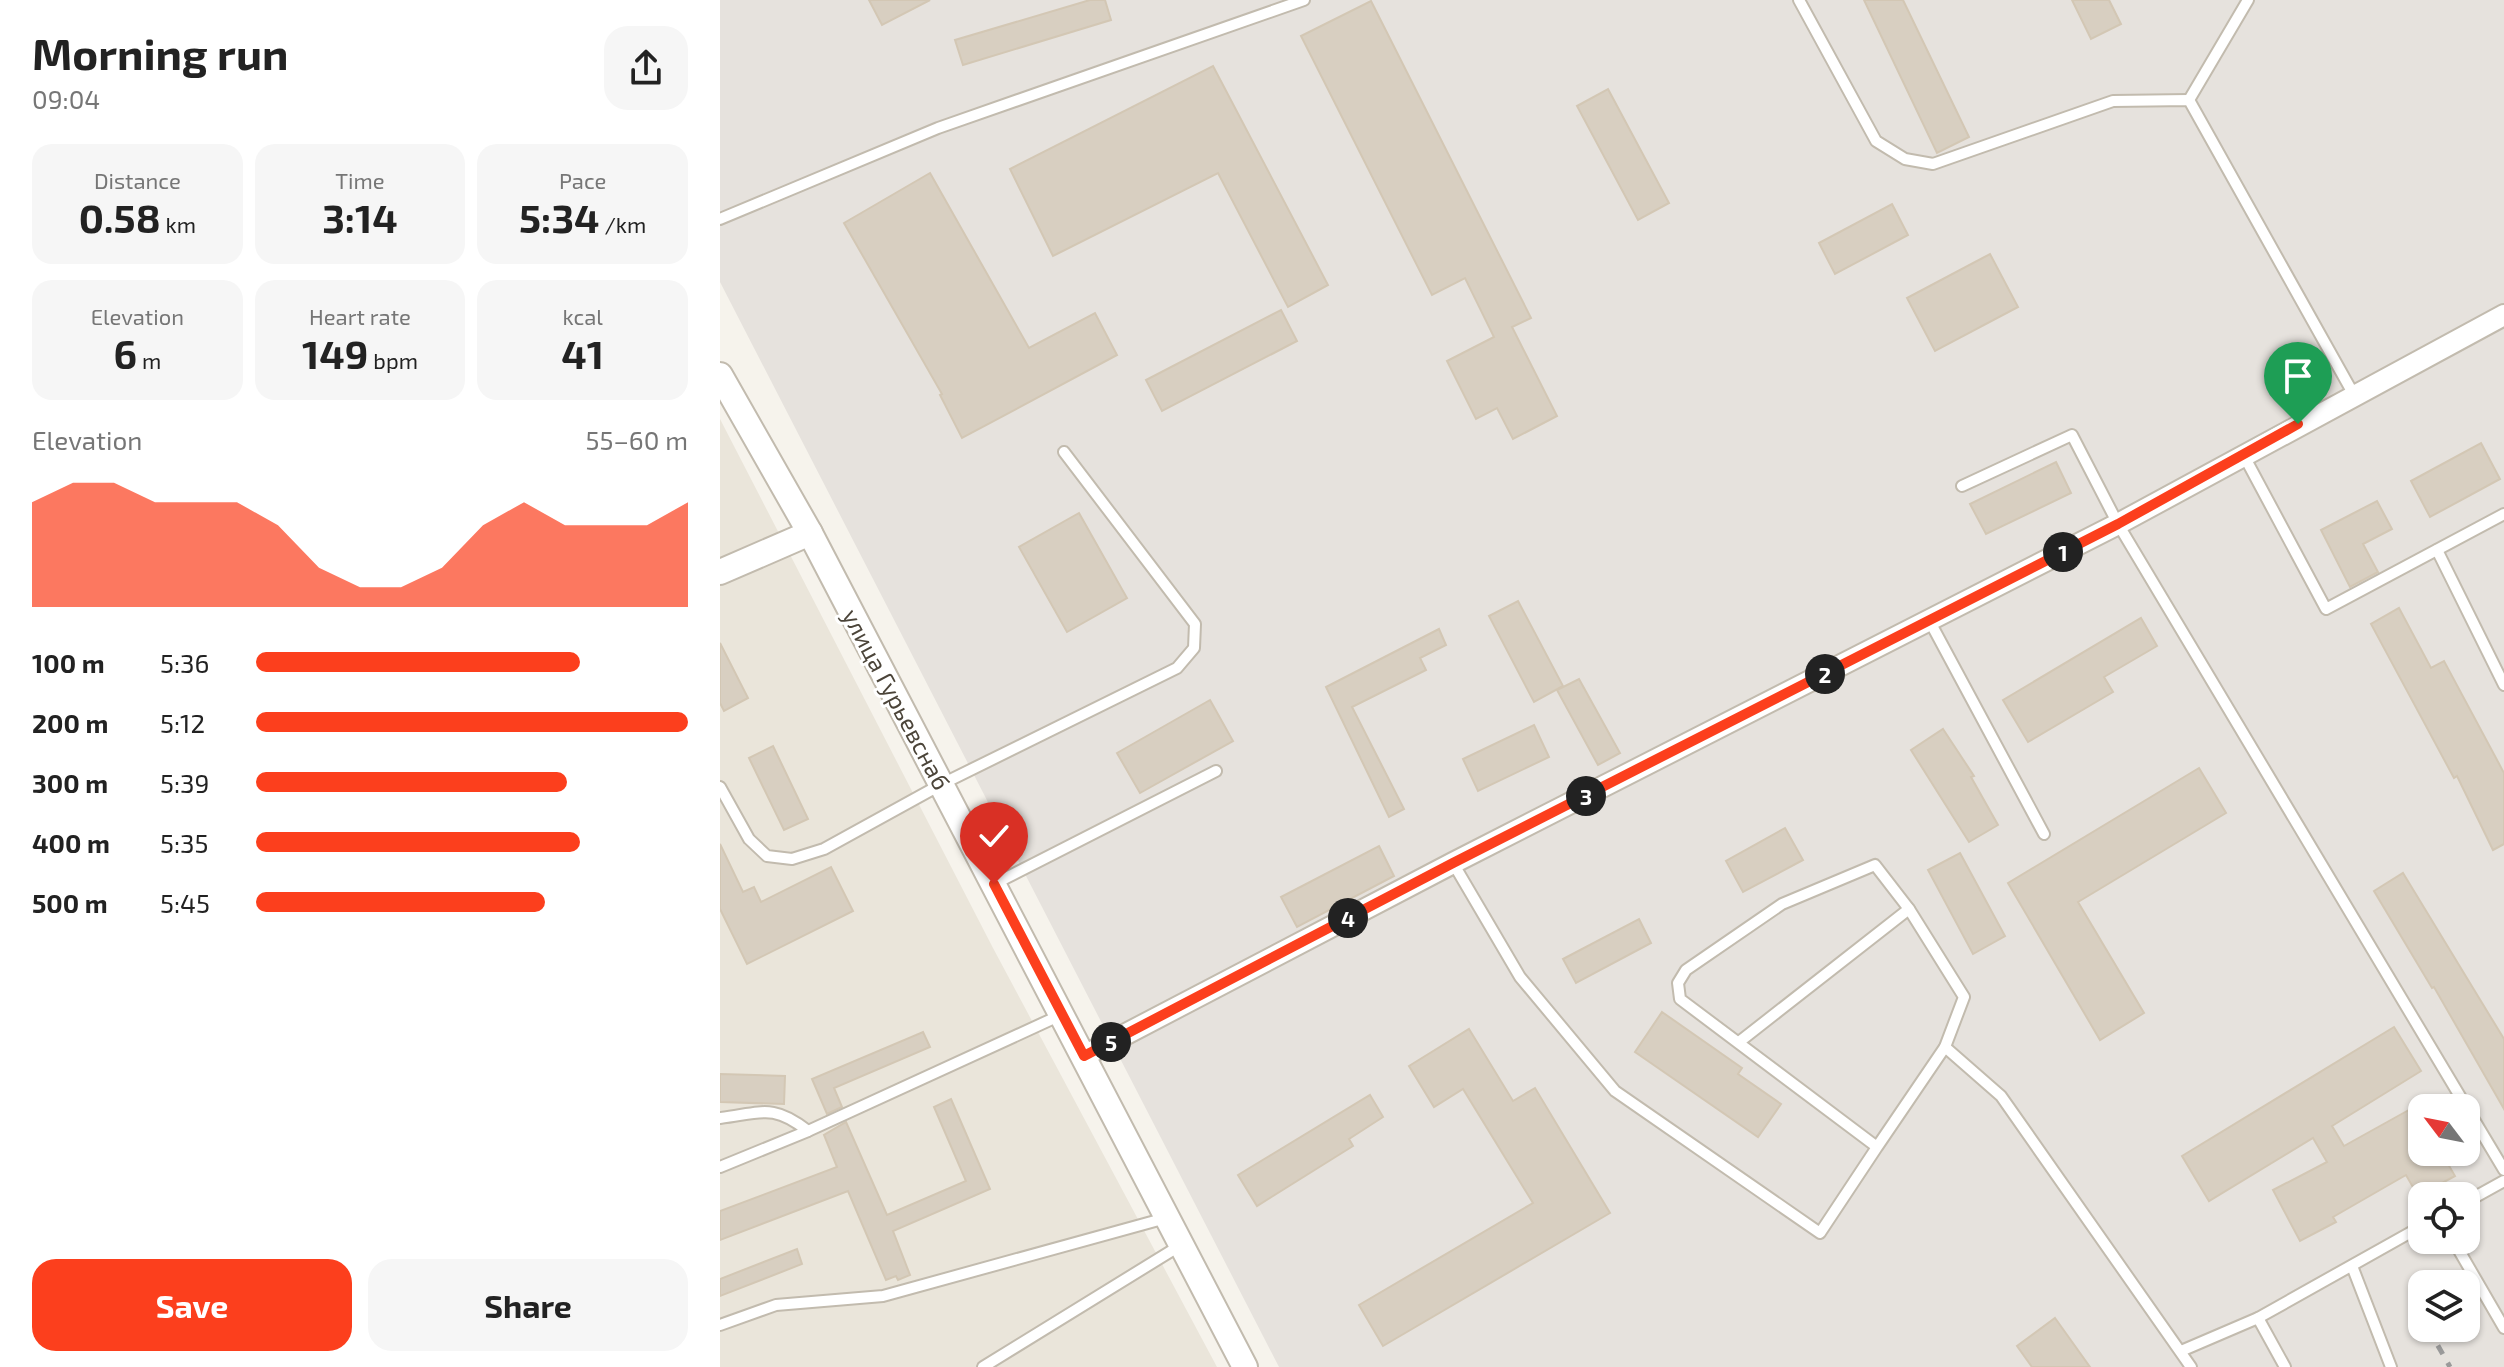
<!DOCTYPE html>
<meta charset="utf-8">
<style>
body{margin:0;font-family:"Exo 2",sans-serif;background:#f6f6f6;color:#222;height:100vh;display:flex;flex-direction:column;font-size:30px;white-space:nowrap}
*{box-sizing:border-box;margin:0}
p{font-size:26px;color:#767676}
.icon{flex:none;width:44px;height:44px;fill:none;stroke:currentColor;stroke-width:2;stroke-linecap:round;stroke-linejoin:round}
.map{position:relative;flex:1;overflow:hidden}
.panel{display:flex;flex-direction:column;background:#fff;width:720px}
.panel>*{flex:none}
.needle{width:52px;rotate:302deg}
.fabs{position:absolute;left:1688px;top:1094px;display:grid;gap:16px}
.fabs a{display:grid;place-items:center;width:72px;height:72px;border-radius:16px;background:#fff;box-shadow:0 2px 6px #0004;font-size:40px}
.pin{position:absolute;display:grid;place-items:center;width:68px;height:68px;color:#fff;margin:-82px -34px;border-radius:50% 50% 50% 0;rotate:-45deg;box-shadow:0 0 8px #0007}
.pin .icon{rotate:45deg}
.km{position:absolute;width:40px;height:40px;margin:-20px;border-radius:50%;background:#222;color:#fff;font-size:22px;line-height:40px;text-align:center}
.round{display:grid;place-items:center;flex:none;width:84px;height:84px;border-radius:24px;background:#f6f6f6}
.headline{display:flex;align-items:center;justify-content:space-between;height:136px;padding:0 32px}
h1{font-size:44px;font-weight:700;line-height:60px}
.stats{display:grid;grid-template-columns:repeat(3,1fr);gap:12px;height:136px;padding:8px 32px}
.stats div{display:grid;align-content:center;border-radius:20px;background:#f6f6f6;text-align:center}
.stats b{font-size:40px;font-weight:700}
.stats small{font-size:22px;font-weight:400}
.stats p{font-size:22px}
.chart{height:224px;padding:16px 32px}
.chart p{display:flex;justify-content:space-between}
.chart svg{width:100%;height:144px;margin-top:8px;fill:#fc3f1d;opacity:.7}
.primary-button{display:flex;gap:16px;margin-top:auto;padding:16px 32px}
.primary-button a{flex:1;height:92px;border-radius:24px;background:#fc3f1d;color:#fff;font-size:32px;font-weight:700;line-height:92px;text-align:center}
.primary-button a+a{background:#f6f6f6;color:#222}
ul{padding:0 32px;list-style:none;font-size:26px}
li{display:grid;grid-template-columns:128px 96px 1fr;align-items:center;height:60px}
li i{height:20px;border-radius:10px;background:#fc3f1d}
main{display:flex;flex:1;min-height:0}
.map>svg:first-child{display:block}
.residential{fill:#eae5da}
.industrial{fill:#e6e2dd;fill-rule:evenodd}
.building{fill:#d8cfc1;stroke:#d3c7b4;stroke-width:2}
.lines{fill:none;stroke-linecap:round;stroke-linejoin:round}
.service-casing{stroke:#c2bbae;stroke-width:14}
.minor-casing{stroke:#c2bbae;stroke-width:24}
.tertiary-casing{stroke:#c2bbae;stroke-width:28}
.service{stroke:#fff;stroke-width:10}
.minor{stroke:#fff;stroke-width:20}
.tertiary{stroke:#fff;stroke-width:24}
.rail{stroke:#9a9a9a;stroke-width:5;stroke-dasharray:10 10;stroke-linecap:butt}
.route-casing{stroke:#fff;stroke-width:16}
.route{stroke:#fc3f1d;stroke-width:10}
.labels{text-anchor:middle;dominant-baseline:central;stroke-width:6;stroke-linejoin:round;paint-order:stroke}
.street-label{font-size:24px;fill:#4b4439;stroke:#fff}
</style>
<main>
<section class="panel">
<div class="headline"><div><h1>Morning run</h1><p>09:04</p></div><a class="round"><svg class="icon" aria-label="share" viewBox="0 0 24 24"><path d="M12 15V3M7 8l5-5 5 5M5 13v7h14v-7"/></svg></a></div>
<div class="stats">
<div><p>Distance</p><b>0.58<small> km</small></b></div>
<div><p>Time</p><b>3:14</b></div>
<div><p>Pace</p><b>5:34<small> /km</small></b></div>
</div>
<div class="stats">
<div><p>Elevation</p><b>6<small> m</small></b></div>
<div><p>Heart rate</p><b>149<small> bpm</small></b></div>
<div><p>kcal</p><b>41</b></div>
</div>
<div class="chart"><p><span>Elevation</span>55–60 m</p>
<svg viewBox="0 0 160 44" preserveAspectRatio="none"><path d="M0 44V12L10 6L20 6L30 12L40 12L50 12L60 19L70 32L80 38L90 38L100 32L110 19L120 12L130 19L140 19L150 19L160 12V44z"/></svg>
</div>
<ul>
<li><b>100 m</b>5:36<i style="width:75%"></i></li>
<li><b>200 m</b>5:12<i style="width:100%"></i></li>
<li><b>300 m</b>5:39<i style="width:72%"></i></li>
<li><b>400 m</b>5:35<i style="width:75%"></i></li>
<li><b>500 m</b>5:45<i style="width:67%"></i></li>
</ul>
<div class="primary-button"><a>Save</a><a>Share</a></div>
</section>
<div class="map">
<svg width="1784" height="1367" viewBox="0 0 1784 1367">
<rect width="100%" height="100%" fill="#f6f3ec"/>
<path class="residential" d="M0 419 273 948 497 1367H0Z"/>
<path class="industrial" d="M0 0H1784V1367H559L0 282ZM1702 1108H1746V1152H1702ZM1702 1196H1746V1240H1702ZM1702 1284H1746V1328H1702Z"/>
<g class="building">
<path d="M149 0H210L162 25Z"/>
<path d="M370 0H385L391 20 243 65 235 40Z"/>
<path d="M1144 0H1183L1249 137 1217 153Z"/>
<path d="M1352 0H1389L1401 24 1371 39Z"/>
<path d="M651 1 811 318 792 327 837 416 793 439 777 408 756 419 727 361 774 337 745 278 712 295 581 36Z"/>
<path d="M493 66 608 285 568 307 498 173 333 256 290 169Z"/>
<path d="M888 89 949 203 918 220 857 106Z"/>
<path d="M210 173 309 348 375 313 397 355 242 438 220 395 222 394 124 223Z"/>
<path d="M1172 204 1188 235 1115 274 1099 243Z"/>
<path d="M1270 254 1298 307 1215 351 1187 298Z"/>
<path d="M561 310 577 341 442 411 426 380Z"/>
<path d="M1761 443 1780 479 1710 517 1691 481Z"/>
<path d="M1336 462 1351 493 1266 534 1250 504Z"/>
<path d="M1657 501 1672 529 1643 544 1658 572 1630 587 1601 530Z"/>
<path d="M359 513 407 598 347 632 299 547Z"/>
<path d="M798 601 843 686 814 702 769 616Z"/>
<path d="M1679 608 1711 668 1724 661 1784 773V844L1773 850 1737 776 1734 778 1651 624Z"/>
<path d="M1421 618 1437 646 1384 677 1393 692 1308 742 1283 700Z"/>
<path d="M719 629 726 645 700 658 706 670 632 707 684 809 669 817 606 687Z"/>
<path d="M0 643 28 698 4 711 0 703Z"/>
<path d="M859 679 900 753 878 765 837 690Z"/>
<path d="M490 700 513 741 420 793 397 753Z"/>
<path d="M814 725 829 757 758 791 743 759Z"/>
<path d="M1223 729 1254 776 1251 777 1278 825 1249 842 1191 750Z"/>
<path d="M53 746 88 819 64 830 29 758Z"/>
<path d="M1479 768 1506 813 1358 902 1424 1013 1380 1040 1288 883Z"/>
<path d="M1065 828 1083 860 1023 892 1006 861Z"/>
<path d="M0 844 23 892 34 887 41 902 111 867 133 911 27 964 0 909Z"/>
<path d="M659 846 674 876 577 927 561 897Z"/>
<path d="M1240 853 1285 936 1253 954 1208 870Z"/>
<path d="M1683 873 1784 1039V1109L1714 987 1712 988 1654 891Z"/>
<path d="M919 919 931 943 856 983 843 959Z"/>
<path d="M942 1012 1022 1068 1018 1074 1061 1104 1038 1137 915 1052Z"/>
<path d="M1674 1027 1701 1071 1612 1126 1624 1146 1696 1106 1702 1117V1152H1721L1735 1176 1698 1196 1686 1175 1613 1217 1616 1222 1580 1241 1553 1190 1607 1162 1593 1138 1489 1201 1462 1156Z"/>
<path d="M749 1029 793 1101 815 1088 890 1213 663 1346 639 1305 813 1203 743 1089 714 1107 689 1066Z"/>
<path d="M203 1032 210 1047 114 1088 122 1107 107 1114 92 1079Z"/>
<path d="M0 1074 65 1076 64 1104 0 1102Z"/>
<path d="M650 1095 663 1117 629 1139 633 1146 537 1206 518 1175Z"/>
<path d="M231 1099 270 1189 173 1231 190 1275 178 1280 176 1276 166 1280 128 1191 0 1240V1211L117 1167 104 1135 126 1122 167 1215 246 1181 214 1107Z"/>
<path d="M77 1249 82 1264 0 1296V1279Z"/>
<path d="M1335 1318 1370 1367H1312L1297 1346Z"/>
</g>
<g class="lines">
<g class="service-casing">
<g id="service">
<path d="M1079 0 1156 141 1185 159 1213 164 1393 101 1469 100 1634 395"/>
<path d="M1469 100 1528 0"/>
<path d="M0 219 218 128 584 0"/>
<path d="M1523 454 1606 609 1784 514"/>
<path d="M1242 486 1352 435 1398 524 1784 1170"/>
<path d="M1717 550 1784 685"/>
<path d="M1209 620 1324 834"/>
<path d="M0 787 29 839 47 856 72 859 104 849 222 784 457 668 474 648 475 624 344 452"/>
<path d="M733 863 800 977 895 1091 1100 1233 1157 1147 960 999 958 983 966 970 1062 904 1155 865 1189 909 1244 997 1225 1047 1157 1147"/>
<path d="M274 884 496 771"/>
<path d="M1019 1042 1189 909"/>
<path d="M1225 1047 1281 1096 1471 1367"/>
<path d="M0 1118C41 1113 53 1103 88 1131"/>
<path d="M0 1167 88 1131 341 1015"/>
<path d="M1746 1202 1784 1181"/>
<path d="M1733 1240 1784 1328"/>
<path d="M1632 1266 1671 1367"/>
<path d="M1538 1318 1702 1226"/>
<path d="M0 1325 56 1305 163 1296 446 1218"/>
<path d="M1461 1351 1538 1318 1565 1367"/>
<path d="M263 1367 461 1245"/>
</g>
</g>
<g class="minor-casing">
<path id="minor" d="M364 1056 733 863 1398 524 1784 315"/>
</g>
<g class="tertiary-casing">
<g id="tertiary">
<path d="M0 375 90 533 525 1367"/>
<path d="M0 572 90 533"/>
</g>
</g>
<use href="#service" class="service"/>
<use href="#minor" class="minor"/>
<use href="#tertiary" class="tertiary"/>
<path class="rail" d="M1708 1328 1730 1367"/>
</g>
<g class="lines">
<g class="route-casing">
<path id="route" d="M274 884 364 1056 733 863 1398 524 1578 424"/>
</g>
<use href="#route" class="route"/>
</g>
<g class="labels">
<g class="street-label">
<text transform="translate(177 699) rotate(62)">улица Гурьевснаб</text>
</g>
</g>
</svg>
<div class="fabs">
<a><svg class="needle" viewBox="-14 -14 28 28"><path d="M0-13l5 13h-10z" fill="#e53935"/><path d="M0 13l5-13h-10z" fill="#767676"/></svg></a>
<a><svg class="icon" aria-label="locate" viewBox="0 0 24 24"><circle cx="12" cy="12" r="6"/><path d="M12 2v4M12 18v4M2 12h4M18 12h4"/></svg></a>
<a><svg class="icon" aria-label="layers" viewBox="0 0 24 24"><path d="M12 4l9 5-9 5-9-5zM3 14l9 5 9-5"/></svg></a>
</div>
<div class="pin" style="left:1578px;top:424px;background:#1e9e55"><svg class="icon" aria-label="arrive" viewBox="0 0 24 24"><path d="M6 21V4h12l-3 4 3 4H6"/></svg></div>
<div class="pin" style="left:274px;top:884px;background:#d93025"><svg class="icon" aria-label="check" viewBox="0 0 24 24"><path d="M5 12l5 5 9-10"/></svg></div>
<b class="km" style="left:1343px;top:552px">1</b>
<b class="km" style="left:1105px;top:674px">2</b>
<b class="km" style="left:866px;top:796px">3</b>
<b class="km" style="left:628px;top:918px">4</b>
<b class="km" style="left:391px;top:1042px">5</b>
</div>
</main>
